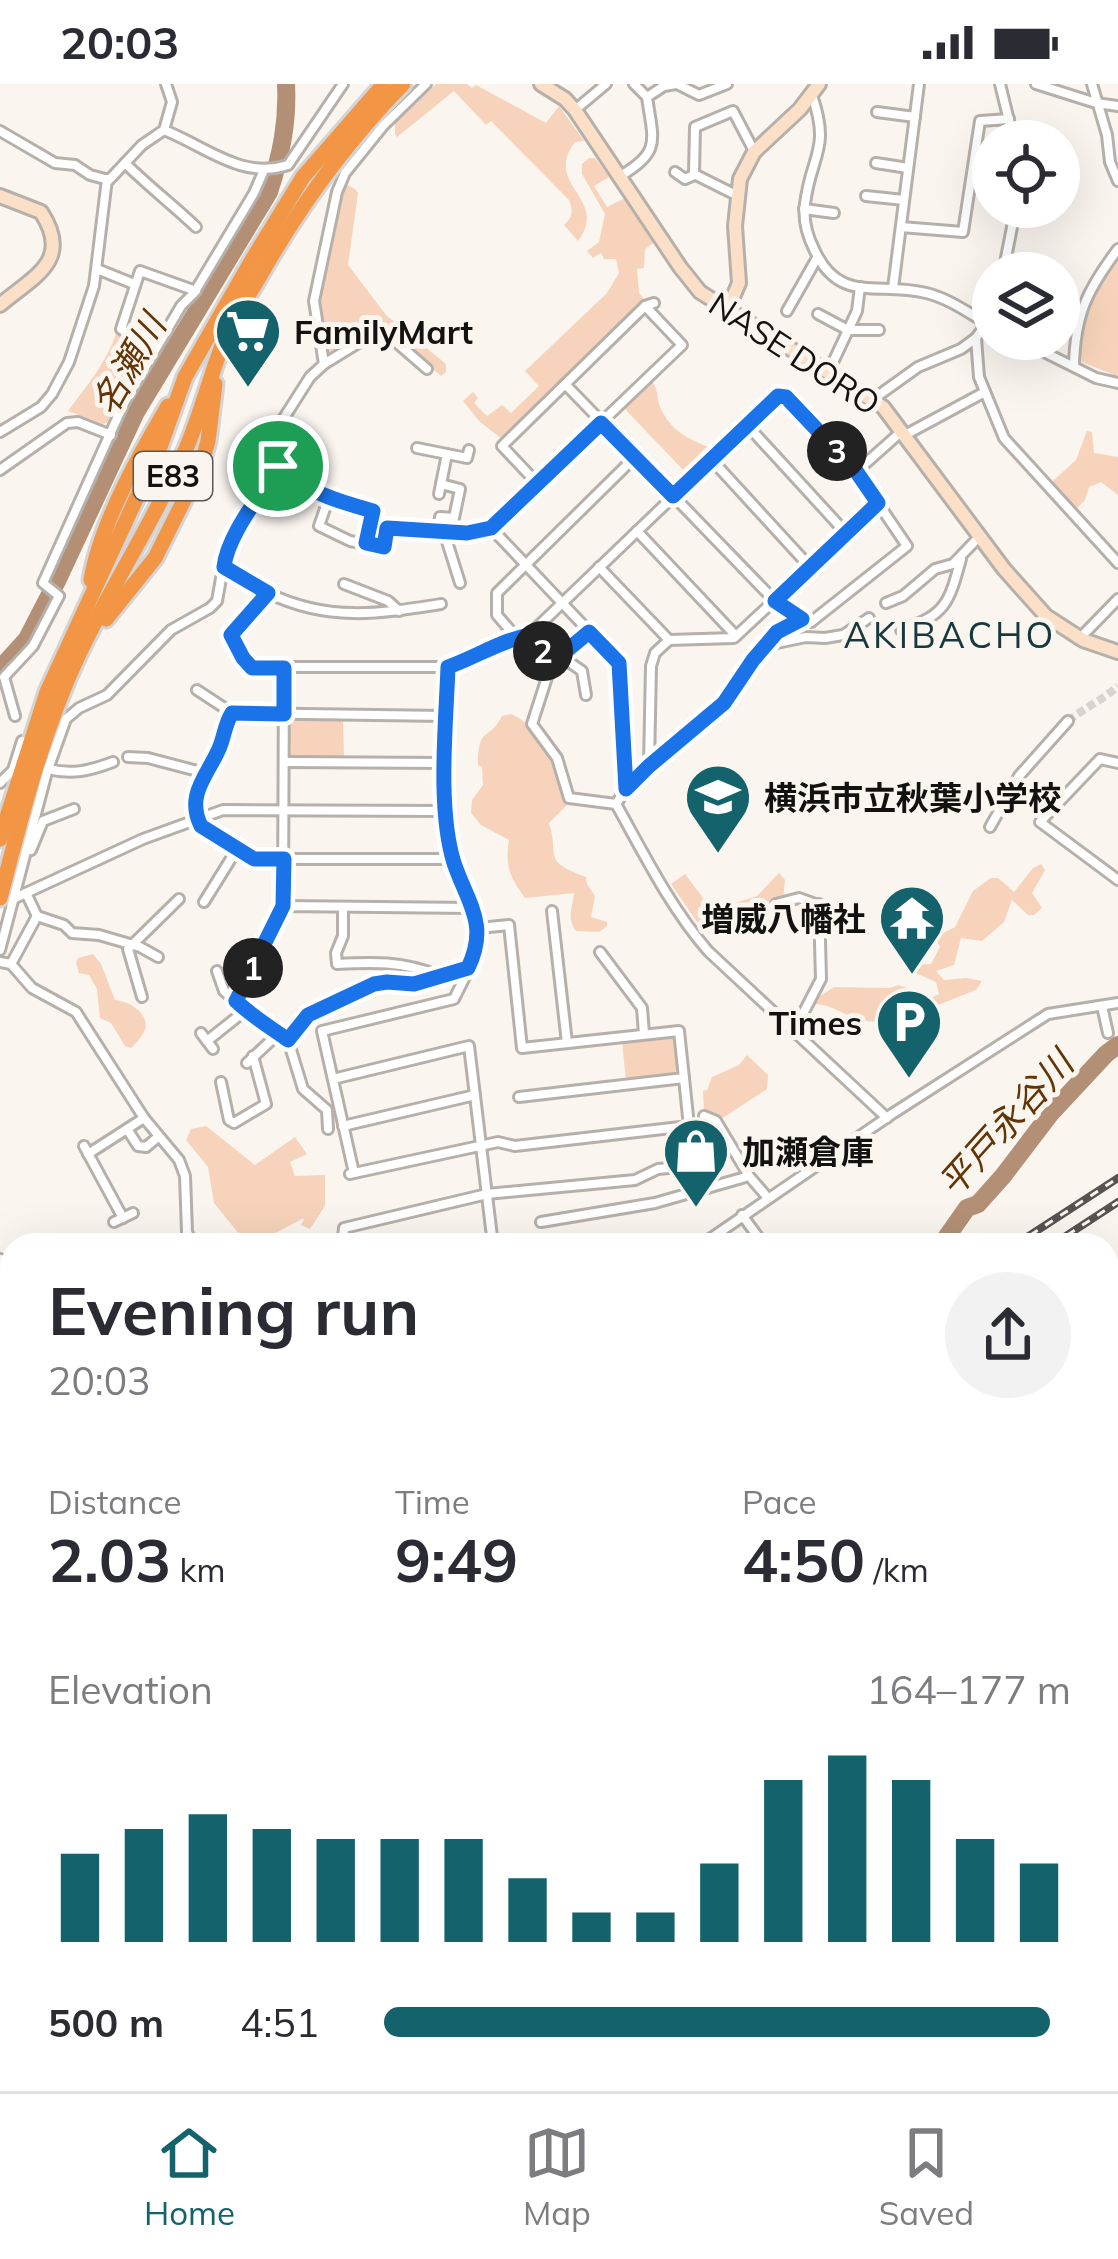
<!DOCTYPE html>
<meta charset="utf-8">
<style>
body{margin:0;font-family:Mulish,"Noto Sans JP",sans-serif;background:#f2f2f3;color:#2b2b33;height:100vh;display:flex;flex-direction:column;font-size:45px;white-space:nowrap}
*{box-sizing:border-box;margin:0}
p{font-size:39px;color:#7c7c81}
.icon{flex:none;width:66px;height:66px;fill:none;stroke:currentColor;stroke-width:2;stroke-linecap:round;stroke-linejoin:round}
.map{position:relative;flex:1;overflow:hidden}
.drawer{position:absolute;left:0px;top:1149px;width:1119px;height:858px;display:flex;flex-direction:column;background:#fff;border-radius:36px 36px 0 0;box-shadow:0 12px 48px #0002}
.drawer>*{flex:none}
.fabs{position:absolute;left:972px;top:36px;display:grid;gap:24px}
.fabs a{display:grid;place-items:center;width:108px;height:108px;border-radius:50%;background:#fff;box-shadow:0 12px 48px #0002;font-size:60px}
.pin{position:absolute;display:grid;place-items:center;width:102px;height:102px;color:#fff;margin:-51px;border:6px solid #fff;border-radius:50%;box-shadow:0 3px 12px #0007}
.km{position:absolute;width:60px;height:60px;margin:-30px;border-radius:50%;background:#222;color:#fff;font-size:33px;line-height:60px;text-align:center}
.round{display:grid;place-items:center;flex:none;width:126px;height:126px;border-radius:63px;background:#f2f2f3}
.overview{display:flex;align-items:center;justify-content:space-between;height:204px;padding:0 48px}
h1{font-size:66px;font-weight:700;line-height:90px}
.stats{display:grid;grid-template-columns:repeat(3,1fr);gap:18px;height:204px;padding:12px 48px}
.stats div{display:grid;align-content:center}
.stats b{font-size:60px;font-weight:700}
.stats small{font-size:33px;font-weight:400}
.stats p{font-size:33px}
.chart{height:336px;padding:24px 48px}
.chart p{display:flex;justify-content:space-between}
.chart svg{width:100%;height:216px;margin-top:12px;stroke:#14626c;stroke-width:6}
ul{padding:0 48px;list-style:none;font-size:39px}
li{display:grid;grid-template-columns:192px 144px 1fr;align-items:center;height:90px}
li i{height:30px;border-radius:15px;background:#14626c}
.status{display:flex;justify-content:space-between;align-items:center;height:84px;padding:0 60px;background:#fff;direction:ltr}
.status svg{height:33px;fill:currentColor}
.menu{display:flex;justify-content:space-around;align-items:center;height:168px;border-top:3px solid #e1e1e2;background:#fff;font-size:33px;color:#7c7c81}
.menu a{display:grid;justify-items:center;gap:6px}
.menu .current{color:#14626c}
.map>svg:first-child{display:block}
.green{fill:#f6d3ba}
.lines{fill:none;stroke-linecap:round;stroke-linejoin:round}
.stream{stroke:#b39075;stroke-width:3}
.river{stroke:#b39075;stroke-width:18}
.street-tunnel{stroke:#d8d3ce;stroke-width:8;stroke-dasharray:8 4;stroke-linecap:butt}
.street-casing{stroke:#b6b0ab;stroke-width:14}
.secondary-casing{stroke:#b6b0ab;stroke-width:18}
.highway-casing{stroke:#d5d4d4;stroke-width:21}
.street{stroke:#fff;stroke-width:8}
.secondary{stroke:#fbdfc7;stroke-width:12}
.highway{stroke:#f29545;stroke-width:15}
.rail-casing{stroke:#565350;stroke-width:8}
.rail{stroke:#fbf5f0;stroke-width:3;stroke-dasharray:9;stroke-linecap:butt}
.route-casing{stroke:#fff;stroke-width:24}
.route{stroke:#1a73e8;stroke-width:15}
.labels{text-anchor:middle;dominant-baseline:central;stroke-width:10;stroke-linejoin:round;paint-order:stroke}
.shield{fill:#fbf5f0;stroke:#595653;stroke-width:3}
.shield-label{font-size:30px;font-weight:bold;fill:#141210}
.poi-label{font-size:33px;font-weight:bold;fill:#141210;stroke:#fbf5f0;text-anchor:start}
.street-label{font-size:33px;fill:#141210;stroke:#fbf5f0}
.water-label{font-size:36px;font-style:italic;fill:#633405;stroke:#fbf5f0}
.neighbourhood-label{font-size:36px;letter-spacing:3px;fill:#17393e;stroke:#fbf5f0}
</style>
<div class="status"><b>20:03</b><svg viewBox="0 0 49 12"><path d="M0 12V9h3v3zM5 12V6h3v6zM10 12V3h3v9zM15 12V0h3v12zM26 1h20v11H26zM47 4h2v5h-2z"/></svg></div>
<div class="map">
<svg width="1118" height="2007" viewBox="0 0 1118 2007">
<rect width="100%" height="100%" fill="#fbf5f0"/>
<g class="green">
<path d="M436 0H467L472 4 476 1 546 39 559 22 584 57 575 58C542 101 610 114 578 157L564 141C573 133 573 127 569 116L491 37 486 41 454 7 397 53 395 50V39Z"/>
<path d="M589 74H595L609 93 594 102 607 123 625 114 655 158 645 165 644 184 637 185 639 209 645 216 502 355 480 338 463 317 473 308 478 314 474 319 487 332 502 321 511 329 539 302 525 287 607 209 619 189 616 175H604L601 169 593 174 587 167 599 158 605 130 582 90V80Z"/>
<path d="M345 100 355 105 358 109 348 181 386 231 446 280V288L441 292 383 240 333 270 328 268 318 216Z"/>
<path d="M1118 171V291H1114L1082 278C1075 237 1093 203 1118 171Z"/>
<path d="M116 249 142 264 144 276 108 338 103 340 68 327C86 303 107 278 116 249Z"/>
<path d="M651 296C659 306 656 312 660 323 671 348 690 356 714 365L687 390 624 324Z"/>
<path d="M1087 347 1092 348 1094 369 1118 373V411L1101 398 1089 403 1085 416 1074 427 1053 404V397L1076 376Z"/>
<path d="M511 630C546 646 558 683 571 717L549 739C560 774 541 776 586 793L587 800 595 812 591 833 607 838V842L599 848 576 847C566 834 573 824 574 809L525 814C509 792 505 782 509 756L481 741 471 729 472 716 483 701 482 683 478 681C478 641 489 658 502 632Z"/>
<path d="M289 636H343L344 674 292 673 290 671Z"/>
<path d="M1041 780 1045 786 1032 809 1042 824 1034 831H1028L1012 816 1004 838 982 857 961 854 954 881 936 887 944 896 966 894 982 897 976 906C947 916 891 945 862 936 845 932 833 921 815 920V915L834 903 889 904 899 901 931 914 939 910 936 898 911 887 912 881 931 880 940 863 935 853 955 843 973 807 991 794H998L1014 808 1033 784Z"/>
<path d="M779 789 785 796 783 816 768 823 771 851 732 853 704 848 671 800 685 790 712 826 757 812Z"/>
<path d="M93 870 101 880 115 916C129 917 152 930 144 948 141 954 136 959 131 964L125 962 111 939 100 934 97 905 89 891 79 889 76 879 78 874Z"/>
<path d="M670 952 675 957 679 983 674 989 626 996 622 958Z"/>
<path d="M747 971 768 991 767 1005 718 1037 704 1029 703 1007 707 1006 712 993 739 981Z"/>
<path d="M206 1042 255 1081 295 1053 307 1070 290 1078 295 1092 325 1091V1122L310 1145 301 1141 304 1135H302L260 1157 244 1156 214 1119 208 1083 186 1056 191 1045Z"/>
</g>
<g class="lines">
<path class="stream" d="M0 1518 12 1521"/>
<g class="river">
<path d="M0 585 27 555 58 495 136 328 269 108C281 71 288 39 286 0"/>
<path d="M941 1161 967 1124 978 1120 1003 1092 1051 1029 1106 970 1118 961"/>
</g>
<path class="street-tunnel" d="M1068 637C1084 624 1103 616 1118 602"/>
<g class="street-casing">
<g id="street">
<path d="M634 0 647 13"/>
<path d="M677 0 699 11 727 0"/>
<path d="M1000 0 1014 57"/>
<path d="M1036 0 1096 19 1118 22"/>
<path d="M1092 0 1107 51 1110 78 1118 97"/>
<path d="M812 11C831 67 811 70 805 120 803 136 807 151 814 165 839 221 878 197 926 209 951 215 971 231 993 243"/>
<path d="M575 26 606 0"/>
<path d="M877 28 915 33"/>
<path d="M164 46 172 18 166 0"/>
<path d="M0 47 55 79 75 81 90 91 109 96 142 61 164 46C205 62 241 96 288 81L343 0"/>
<path d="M125 79C148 102 173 121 196 143"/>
<path d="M876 79 908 84"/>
<path d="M675 88 685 95 694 91"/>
<path d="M620 92C662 68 653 56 647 13L664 2 676 0"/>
<path d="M738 112 694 90 695 43 733 27 754 67"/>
<path d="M866 112 904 116"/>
<path d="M804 125 834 129"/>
<path d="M901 143 963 148 980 37 1009 35"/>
<path d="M97 185 134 200"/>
<path d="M1003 189 1016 123"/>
<path d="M893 204 919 0"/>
<path d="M787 227 817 174"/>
<path d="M818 230 848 246H879"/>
<path d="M993 230 976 254 979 293 1004 354 1118 479"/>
<path d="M1018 255 1096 294 1118 299"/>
<path d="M154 268 121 245 140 187 196 207"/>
<path d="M324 280 381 245 427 285"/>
<path d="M1074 282C1075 231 1087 206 1118 165"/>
<path d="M828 289 857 227 860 203"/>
<path d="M565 300 775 517 803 535 777 548 753 576 724 619 648 682 627 704"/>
<path d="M872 316 918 283 961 265 976 254"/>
<path d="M747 341 845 448"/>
<path d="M0 348 41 323 52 310 69 278 94 202 107 95"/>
<path d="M905 351 983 309"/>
<path d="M417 364 467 374 469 366"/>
<path d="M711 375 810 483"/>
<path d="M278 383 292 396 329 413 319 442 350 457 384 463 387 444 438 447"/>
<path d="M0 386 67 339 78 338 111 351"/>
<path d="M537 399 502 362 645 222 654 219"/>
<path d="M441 400 460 405 454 434 440 433 438 447 444 448 460 499"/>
<path d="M439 410 447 370"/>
<path d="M329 413 373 427 366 459"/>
<path d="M491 444 682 261 645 222"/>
<path d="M637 447 736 552"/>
<path d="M444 448 467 449 491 444 619 579 626 705 616 720C644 770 670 823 708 867L887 1034"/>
<path d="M224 483 268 509 231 551 243 574 252 584 284 583 283 822"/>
<path d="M599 483 669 556"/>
<path d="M344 500 388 517 399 527"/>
<path d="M268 509C328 538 378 530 441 520"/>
<path d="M886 519 903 512 935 485 953 480 980 452"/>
<path d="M803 535 811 538 907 462 857 388"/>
<path d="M901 546C946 531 949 519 961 475"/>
<path d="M529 551 553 578 589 547"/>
<path d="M516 553 497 531V509L634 374"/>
<path d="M1081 553 1118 515"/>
<path d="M767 561 806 553 825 554 843 551 869 534"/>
<path d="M562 573 582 587 586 611"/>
<path d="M284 583H448L487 567 503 556 529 551 778 312 786 313 857 387 902 347"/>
<path d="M550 584 532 640 557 674 569 714 616 720"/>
<path d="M197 606 232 629 445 632"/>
<path d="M232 629C224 642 224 655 218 667 206 692 187 714 201 743L253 775H453"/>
<path d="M15 632 4 593 33 562 59 512 43 499 124 319 181 222 194 209 254 109 264 86"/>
<path d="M128 673 148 674 205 689"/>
<path d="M285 678 445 679"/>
<path d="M1118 679 1100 675 1040 738 1118 796"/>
<path d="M649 681 651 582 655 569 669 556 734 554 878 420"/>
<path d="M48 685C72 691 89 687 113 678"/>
<path d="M0 699 13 686 22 657"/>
<path d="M990 743 1019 692 1068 637"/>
<path d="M31 766 43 737 74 725"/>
<path d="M26 809 37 832 64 841 72 849 99 851 140 863 158 873"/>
<path d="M15 814 143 755 223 726 446 727"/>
<path d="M204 818 237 765"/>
<path d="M776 820 799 814 835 827"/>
<path d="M343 824V852L336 869 337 880C373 878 402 877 437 891"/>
<path d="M552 827 567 959"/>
<path d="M0 866 47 688 66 635 79 624 107 611 171 546 210 524 217 517 225 472 278 383 282 337 310 293 324 280 314 217 337 108 345 89 383 42 426 0"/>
<path d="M600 868 642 924 644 950"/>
<path d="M0 878 11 880 32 904 76 928 144 1034 179 1076 185 1092 187 1148 193 1161"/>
<path d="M11 880 37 832"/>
<path d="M217 887 224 907 260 938 272 942 288 956 303 1005 327 1026 328 1045"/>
<path d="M142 913 128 865 179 815"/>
<path d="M236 917 283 822 473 824"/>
<path d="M1102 922 1108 949"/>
<path d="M794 947 821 895 819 820"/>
<path d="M201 949 213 965"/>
<path d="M288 956 307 931 374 900 387 898 414 900 468 885"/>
<path d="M207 957 246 926"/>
<path d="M247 979 279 949"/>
<path d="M333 995 469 962 493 1161"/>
<path d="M221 998 229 1036 234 1039 266 1020 253 972"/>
<path d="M519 1013 684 994"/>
<path d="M704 1032 716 1037 749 1092"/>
<path d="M343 1042 475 1011"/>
<path d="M127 1045 138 1062 146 1063 158 1053"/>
<path d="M84 1062 123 1134"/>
<path d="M88 1070 144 1034"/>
<path d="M354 1089 498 1058 515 1062 689 1042 679 947 522 964 509 841 479 844"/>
<path d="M350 1090 354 1089 322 947 454 915C464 894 479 870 479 846 478 822 460 799 453 777 439 725 445 637 448 583"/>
<path d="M742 1131 764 1161"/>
<path d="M114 1138 133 1129"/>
<path d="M541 1138 655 1119 749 1092 768 1114"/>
<path d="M342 1161 344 1144 487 1110 635 1096 658 1085 720 1079"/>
<path d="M701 1161 892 1030 1048 930 1118 919"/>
<path d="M0 1175 12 1197"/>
<path d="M1107 1455 1118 1447"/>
<path d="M1107 1475 1114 1506 1118 1550"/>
<path d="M0 1553 12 1551"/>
<path d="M6 1638 12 1607"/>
<path d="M1110 1643 1112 1604 1118 1575"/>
<path d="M1107 1683 1118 1703"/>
<path d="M1107 1753 1118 1755"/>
<path d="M1107 1811 1118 1812"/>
<path d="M1107 1905 1118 1904"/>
<path d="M1107 1983 1118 1982"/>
<path d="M694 1995 702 2007"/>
<path d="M890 1995V2007"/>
<path d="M985 1995V1999"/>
<path d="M465 2007 469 1995"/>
<path d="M609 2007 611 1995"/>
<path d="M646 2007 653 1995"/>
<path d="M925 2007 940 2001 941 1995"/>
<path d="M1039 2007 1043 1995"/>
</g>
</g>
<g class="secondary-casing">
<g id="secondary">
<path d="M541 0 565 15 575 26 680 183 700 208 883 323 1004 485 1046 532 1083 556 1118 568"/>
<path d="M0 112 41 128C73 177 34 192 0 221"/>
<path d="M727 227 739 199 735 142 740 95 754 68 800 25 819 0"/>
<path d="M0 1273 12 1284"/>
<path d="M0 1492 12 1421"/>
</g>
</g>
<g class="highway-casing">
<g id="highway">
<path d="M91 496C100 441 139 371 168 322"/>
<path d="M106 535 155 474 201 382 208 357 215 300"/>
<path d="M0 755 47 608 160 363 185 293 252 176 303 93 384 0"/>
<path d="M0 814C22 731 42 648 79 570 112 501 154 437 185 367 201 331 210 291 225 254 234 232 249 211 261 190 301 120 346 58 403 0"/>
<path d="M1107 1352 1118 1343"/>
<path d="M0 1883 12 1884"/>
<path d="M376 2007 383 1995"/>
</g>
</g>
<use href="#street" class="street"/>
<use href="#secondary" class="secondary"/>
<use href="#highway" class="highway"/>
<g class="rail-casing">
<g id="rail">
<path d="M1015 1161 1118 1094"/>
<path d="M1052 1161 1118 1118"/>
<path d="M0 1854 12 1845"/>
<path d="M0 1901 3 1899"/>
</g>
</g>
<use href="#rail" class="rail"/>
</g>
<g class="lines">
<g class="route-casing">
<path id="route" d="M778 312 786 313 856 387 878 419 775 517 802 535 777 548 753 576 724 619 649 682 626 705 619 579 589 548 553 578 529 551C500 557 476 573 448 583 446 640 437 724 454 779 468 820 489 840 468 884L414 900 387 898 374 900 308 931 288 956C270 943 253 933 236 917L283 822 284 775H254L201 742C186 712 206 693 218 667 224 655 224 642 232 629L284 630V584H252L243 574 231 551 268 509 224 483C227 452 261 410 278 382 303 407 340 418 373 427L366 459 384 463 387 444 467 449 491 444 601 339 673 412Z"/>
</g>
<use href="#route" class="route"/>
</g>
<defs>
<g id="supermarket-pin" transform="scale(3.45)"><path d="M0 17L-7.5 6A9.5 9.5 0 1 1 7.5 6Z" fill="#14626c" stroke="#fbf5f0"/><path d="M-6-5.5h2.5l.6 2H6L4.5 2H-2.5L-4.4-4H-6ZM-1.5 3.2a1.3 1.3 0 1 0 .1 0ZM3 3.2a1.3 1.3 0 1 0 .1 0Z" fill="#fff"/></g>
<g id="school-pin" transform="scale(3.45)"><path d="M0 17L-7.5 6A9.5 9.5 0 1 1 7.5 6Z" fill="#14626c" stroke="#fbf5f0"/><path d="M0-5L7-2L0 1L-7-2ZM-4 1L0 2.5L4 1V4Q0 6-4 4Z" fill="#fff"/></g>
<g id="temple-pin" transform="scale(3.45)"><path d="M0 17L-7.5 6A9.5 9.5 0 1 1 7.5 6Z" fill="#14626c" stroke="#fbf5f0"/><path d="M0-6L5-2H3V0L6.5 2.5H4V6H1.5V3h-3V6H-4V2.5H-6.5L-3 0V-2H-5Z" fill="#fff"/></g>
<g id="parking-pin" transform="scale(3.45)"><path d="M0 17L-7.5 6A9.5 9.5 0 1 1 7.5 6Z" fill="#14626c" stroke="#fbf5f0"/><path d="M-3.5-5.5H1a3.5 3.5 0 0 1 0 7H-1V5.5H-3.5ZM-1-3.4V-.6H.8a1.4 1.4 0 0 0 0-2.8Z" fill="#fff"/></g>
<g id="shop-pin" transform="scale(3.45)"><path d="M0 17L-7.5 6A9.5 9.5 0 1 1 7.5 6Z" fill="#14626c" stroke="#fbf5f0"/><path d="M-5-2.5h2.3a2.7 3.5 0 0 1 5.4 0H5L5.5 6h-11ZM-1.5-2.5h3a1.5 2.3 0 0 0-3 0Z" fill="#fff"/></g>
</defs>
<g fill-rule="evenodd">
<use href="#supermarket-pin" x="248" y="247"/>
<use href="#school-pin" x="718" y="713"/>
<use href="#temple-pin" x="912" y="834"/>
<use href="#parking-pin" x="909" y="938"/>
<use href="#shop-pin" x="696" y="1067"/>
</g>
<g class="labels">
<rect class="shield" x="134" y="368" width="78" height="48" rx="9"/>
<g class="shield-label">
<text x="173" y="392">E83</text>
</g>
<g class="poi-label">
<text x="294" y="247">FamilyMart</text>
<text x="764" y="713">横浜市立秋葉小学校</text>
<text x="866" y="834" text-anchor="end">増威八幡社</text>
<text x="862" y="938" text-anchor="end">Times</text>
<text x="742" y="1067">加瀬倉庫</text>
</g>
<g class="street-label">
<text transform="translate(795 269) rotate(33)">NASE DORO</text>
</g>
<g class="water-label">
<text transform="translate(128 280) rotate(-60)">名瀬川</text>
<text transform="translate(1005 1039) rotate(-48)">平戸永谷川</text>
</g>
<g class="neighbourhood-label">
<text x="950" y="550">AKIBACHO</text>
</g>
</g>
</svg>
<div class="fabs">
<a><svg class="icon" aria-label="locate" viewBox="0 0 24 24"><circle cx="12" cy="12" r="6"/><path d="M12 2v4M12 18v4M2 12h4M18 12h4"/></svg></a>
<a><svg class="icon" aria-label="layers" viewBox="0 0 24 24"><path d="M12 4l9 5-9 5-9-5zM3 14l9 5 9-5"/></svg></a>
</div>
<div class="pin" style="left:278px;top:382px;background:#1e9e55"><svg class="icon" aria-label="arrive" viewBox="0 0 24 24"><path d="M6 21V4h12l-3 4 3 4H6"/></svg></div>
<b class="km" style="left:253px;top:884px">1</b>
<b class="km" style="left:543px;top:567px">2</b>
<b class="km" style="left:837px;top:367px">3</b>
<section class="drawer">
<div class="overview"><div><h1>Evening run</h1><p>20:03</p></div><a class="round"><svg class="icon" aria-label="share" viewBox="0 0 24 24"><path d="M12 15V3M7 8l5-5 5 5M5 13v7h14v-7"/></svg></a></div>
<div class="stats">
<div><p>Distance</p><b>2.03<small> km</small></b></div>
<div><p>Time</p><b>9:49</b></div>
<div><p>Pace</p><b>4:50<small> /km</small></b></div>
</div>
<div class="chart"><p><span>Elevation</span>164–177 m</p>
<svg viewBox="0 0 160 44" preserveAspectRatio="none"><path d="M5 44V26M15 44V21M25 44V18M35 44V21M45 44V23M55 44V23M65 44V23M75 44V31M85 44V38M95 44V38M105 44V28M115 44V11M125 44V6M135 44V11M145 44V23M155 44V28"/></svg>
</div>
<ul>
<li><b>500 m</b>4:51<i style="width:97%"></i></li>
</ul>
</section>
</div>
<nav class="menu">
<a class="current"><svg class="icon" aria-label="home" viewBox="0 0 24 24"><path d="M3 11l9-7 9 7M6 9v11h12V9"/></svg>Home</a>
<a><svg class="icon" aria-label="map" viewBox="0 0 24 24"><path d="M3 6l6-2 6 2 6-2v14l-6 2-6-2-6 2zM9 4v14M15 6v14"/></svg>Map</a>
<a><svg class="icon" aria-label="saved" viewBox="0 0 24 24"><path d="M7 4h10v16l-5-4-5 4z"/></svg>Saved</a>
</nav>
